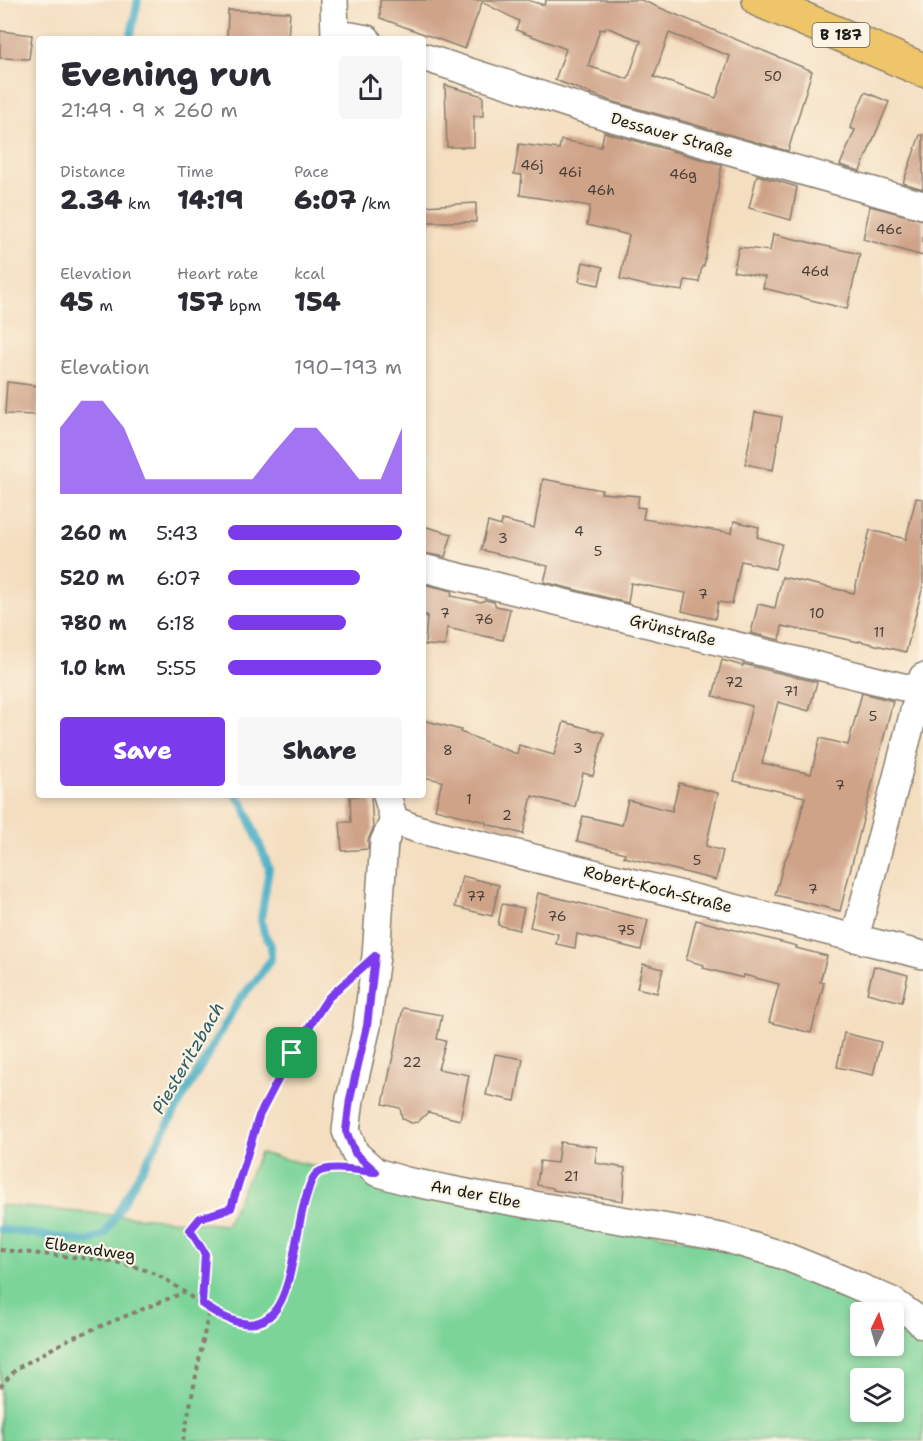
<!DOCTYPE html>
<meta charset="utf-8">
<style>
body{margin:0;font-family:"Shantell Sans",sans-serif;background:#f7f7f7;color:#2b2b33;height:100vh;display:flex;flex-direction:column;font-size:22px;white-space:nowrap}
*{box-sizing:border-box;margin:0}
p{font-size:20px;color:#7c7c81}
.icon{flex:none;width:33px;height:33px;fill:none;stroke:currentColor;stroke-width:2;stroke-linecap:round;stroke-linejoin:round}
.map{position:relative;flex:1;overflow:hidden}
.side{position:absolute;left:36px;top:36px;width:390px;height:762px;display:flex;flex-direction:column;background:#fff;border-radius:6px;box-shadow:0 3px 9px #0003}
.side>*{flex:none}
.needle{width:39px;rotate:5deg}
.tools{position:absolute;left:850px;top:1302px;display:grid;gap:12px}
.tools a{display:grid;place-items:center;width:54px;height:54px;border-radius:6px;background:#fff;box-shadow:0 3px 9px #0003;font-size:30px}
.pin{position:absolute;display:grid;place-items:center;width:51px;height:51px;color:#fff;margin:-26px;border-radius:12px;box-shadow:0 3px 9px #0006}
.round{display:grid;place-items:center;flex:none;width:63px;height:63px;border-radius:6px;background:#f7f7f7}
.headline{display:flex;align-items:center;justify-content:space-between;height:102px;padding:0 24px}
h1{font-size:33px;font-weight:800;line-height:45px}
.stats{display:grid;grid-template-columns:repeat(3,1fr);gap:9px;height:102px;padding:6px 24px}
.stats div{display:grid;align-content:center}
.stats b{font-size:26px;font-weight:800}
.stats small{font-size:16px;font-weight:400}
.stats p{font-size:16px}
.chart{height:168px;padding:12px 24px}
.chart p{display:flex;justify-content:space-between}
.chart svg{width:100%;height:108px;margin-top:6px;fill:#7c3aed;opacity:.7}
.button{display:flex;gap:12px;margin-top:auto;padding:12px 24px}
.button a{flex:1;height:69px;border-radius:6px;background:#7c3aed;color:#fff;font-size:24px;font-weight:800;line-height:69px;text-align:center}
.button a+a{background:#f7f7f7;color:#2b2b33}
ul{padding:0 24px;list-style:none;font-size:20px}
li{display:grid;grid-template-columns:96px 72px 1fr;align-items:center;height:45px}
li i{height:15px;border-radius:8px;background:#7c3aed}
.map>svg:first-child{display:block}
.green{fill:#7cd499;stroke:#4c785a;stroke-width:1.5;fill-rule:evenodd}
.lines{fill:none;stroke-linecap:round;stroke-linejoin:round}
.stream{stroke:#44adc4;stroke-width:8}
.building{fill:#cfa388;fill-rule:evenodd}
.street-casing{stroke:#887d6e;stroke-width:30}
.primary-casing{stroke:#887d6e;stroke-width:36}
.path{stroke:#887d6e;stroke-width:4;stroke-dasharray:4.5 4.5;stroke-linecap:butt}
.street{stroke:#fff;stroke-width:27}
.primary{stroke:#eec569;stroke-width:33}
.route-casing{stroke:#fff;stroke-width:12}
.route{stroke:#7c3aed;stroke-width:8}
.labels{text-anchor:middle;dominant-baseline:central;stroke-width:4.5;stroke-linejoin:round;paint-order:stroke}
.number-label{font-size:14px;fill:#493e37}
.shield{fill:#fcf5e5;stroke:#5f5d58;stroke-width:1.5}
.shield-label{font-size:15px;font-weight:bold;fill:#1c1c1c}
.street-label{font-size:16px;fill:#1c1c1c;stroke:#fcf5e5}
.water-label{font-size:18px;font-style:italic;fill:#2e5d68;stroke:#fcf5e5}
</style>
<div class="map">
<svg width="923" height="1441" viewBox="0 0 923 1441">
<rect width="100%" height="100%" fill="#fcf5e5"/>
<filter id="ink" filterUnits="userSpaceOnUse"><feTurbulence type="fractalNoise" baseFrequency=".0167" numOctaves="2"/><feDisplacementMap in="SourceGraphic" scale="12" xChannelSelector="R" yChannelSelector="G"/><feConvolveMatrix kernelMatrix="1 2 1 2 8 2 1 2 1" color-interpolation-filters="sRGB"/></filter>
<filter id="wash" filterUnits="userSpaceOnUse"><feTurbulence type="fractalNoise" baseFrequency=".008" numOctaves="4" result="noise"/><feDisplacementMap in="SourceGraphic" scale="24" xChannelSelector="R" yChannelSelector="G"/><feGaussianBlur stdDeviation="1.35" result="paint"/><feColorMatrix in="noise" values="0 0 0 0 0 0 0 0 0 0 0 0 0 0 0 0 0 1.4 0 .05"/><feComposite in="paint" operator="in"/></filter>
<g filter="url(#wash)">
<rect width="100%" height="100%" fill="#f4dec0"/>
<path class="green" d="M260 1153 376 1181 735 1249 888 1312H861V1346H894V1317L923 1341V1441H0V1205L226 1225ZM861 1378H894V1412H861Z"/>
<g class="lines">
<g class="stream">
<path d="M130 39 138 0"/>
<path d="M0 1229 88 1242 105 1234 239 1000 257 979 271 959V945L264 933 261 919 269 868 243 803 235 795"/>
</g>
</g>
<g id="blocks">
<g class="building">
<path d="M380 0H527L544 5 546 0H641L812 71 788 151 611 101 555 80 566 49 516 30 519 21 482 2 465 49 380 18ZM606 27 641 41 628 79 588 66 600 29 605 30ZM669 33 730 56 716 98 654 77Z"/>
<path d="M228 10 290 12 288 39H227Z"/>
<path d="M0 31 32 35 29 59 0 58Z"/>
<path d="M445 85 483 96V116H474V147H447Z"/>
<path d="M865 92 889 102 860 171 840 165 855 130 850 128Z"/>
<path d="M604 132 722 165 704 266H702L699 282 685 280 683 291 648 286 620 279 629 235 587 225 590 206 520 195 522 175 514 174 519 144 559 149 561 140 601 147Z"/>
<path d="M920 135H923V189L903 183Z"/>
<path d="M757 175 797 187 791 220 749 208Z"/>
<path d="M476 203V222H423V206Z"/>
<path d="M870 206 923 220V256L863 239Z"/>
<path d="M773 234 860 254 847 309 763 288 765 277 733 271 739 247 770 251Z"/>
<path d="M583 262 603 267 599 285 579 281Z"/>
<path d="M7 382 39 386V415L5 414Z"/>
<path d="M755 412 782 417 773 470 745 464Z"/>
<path d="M543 479 602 490 601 493 639 496 637 507 645 508 643 519 732 533 734 521 759 527 757 537 782 544 775 569 741 561 732 604 718 602 715 619 682 611 686 593 631 583 628 603 544 582 548 566 481 550 488 522 501 526 502 520 534 528Z"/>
<path d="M916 498 923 499V586L906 652 859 641V642L782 626 780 640 751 633 758 604 775 608 782 577 854 593 870 530 906 539Z"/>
<path d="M423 526 452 534 445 557 423 553Z"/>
<path d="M423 584 452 591 451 596 481 602 485 600 494 602 496 606 510 609 503 640 447 628 445 646 425 645 427 615H423Z"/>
<path d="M722 660 743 666V664L817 682 809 711 778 702 762 763 811 774 820 738 848 745 862 693 893 701 840 911 775 895 784 862 794 841 805 797 734 781 752 706 713 696Z"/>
<path d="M423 720 461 730 460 732 517 754 519 745 554 755 564 722 604 733 593 776 583 773 575 807 532 796 523 834 486 824V822L435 809 442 781 423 777Z"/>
<path d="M679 783 718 793 706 846 723 851 716 880 624 857 625 853 577 841 583 816 622 825 628 800 672 811Z"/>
<path d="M371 795 373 829 368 840V849L342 851 340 822H351L350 796Z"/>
<path d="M462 876 499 885 492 916 455 907Z"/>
<path d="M538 893 648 920 641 950 577 934 575 948 556 944 558 934 530 927Z"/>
<path d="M502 904 524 908 519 930 498 925Z"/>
<path d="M696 920 797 946 796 948 827 956 820 982 824 983 811 1033 769 1022 779 984 744 975 743 978 703 968 704 965 686 960Z"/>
<path d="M643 964 663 969 657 993 637 988Z"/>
<path d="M874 966 908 975 902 1002 867 993Z"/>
<path d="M403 1008 442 1015 437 1039 446 1041 438 1069 469 1075 460 1120 428 1112 418 1122 411 1123 402 1118 400 1108 383 1104Z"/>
<path d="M844 1033 881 1042 873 1075 837 1067Z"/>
<path d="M495 1054 523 1059 515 1101 486 1095Z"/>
<path d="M560 1142 597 1147 595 1163 625 1168 623 1201 553 1190V1188L537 1185 540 1161 557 1163Z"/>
</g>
</g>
</g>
<g filter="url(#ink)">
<use href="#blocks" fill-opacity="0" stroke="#887d6e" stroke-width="1.5"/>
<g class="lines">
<g class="street-casing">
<g id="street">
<path d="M334 0 335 39"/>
<path d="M335 36H351L367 39"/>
<path d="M423 57 606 116 923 205"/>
<path d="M423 568 923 692"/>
<path d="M387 795 394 820"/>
<path d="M394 820 384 842 376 956 367 1026 350 1099 346 1131 355 1153 376 1172 406 1181 492 1198 721 1237 782 1255 841 1279 892 1301 916 1318 923 1325"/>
<path d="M394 820 417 829 923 955"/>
<path d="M855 938 923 677"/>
</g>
</g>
<g class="primary-casing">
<path id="primary" d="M759 0 923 70"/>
</g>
<g class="path">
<path d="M0 1250C24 1252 48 1255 73 1257 103 1260 134 1263 161 1277 188 1291 229 1335 262 1321 293 1308 297 1223 308 1192 310 1185 312 1176 318 1172 323 1169 330 1169 336 1169"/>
<path d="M202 1304 205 1254 190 1230 200 1218 231 1208 259 1116 292 1053 328 998 346 983"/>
<path d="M0 1387 16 1369 69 1339 185 1292"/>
<path d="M183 1441 209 1310"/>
</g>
<use href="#street" class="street"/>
<use href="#primary" class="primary"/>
</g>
</g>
<g class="lines" filter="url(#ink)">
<g class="route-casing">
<path id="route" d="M375 956 367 1026 350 1099 346 1131 355 1153 376 1172C361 1171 328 1164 317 1173 311 1178 309 1187 307 1194 287 1250 299 1371 202 1304L205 1254 190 1230 200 1218 231 1208 259 1116 292 1053 328 998Z"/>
</g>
<use href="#route" class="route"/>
</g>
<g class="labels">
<g class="number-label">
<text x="773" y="76">50</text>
<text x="532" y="165">46j</text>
<text x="570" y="172">46i</text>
<text x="683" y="174">46g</text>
<text x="601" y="190">46h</text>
<text x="889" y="229">46c</text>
<text x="815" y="271">46d</text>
<text x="579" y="531">4</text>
<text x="503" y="538">3</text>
<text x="598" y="551">5</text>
<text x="703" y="594">7</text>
<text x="445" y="613">7</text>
<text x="817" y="613">10</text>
<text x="484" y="619">76</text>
<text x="879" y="632">11</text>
<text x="734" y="682">72</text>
<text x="791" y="691">71</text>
<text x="873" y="716">5</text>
<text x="578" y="748">3</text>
<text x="448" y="750">8</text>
<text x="840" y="785">7</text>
<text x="469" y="799">1</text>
<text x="507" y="815">2</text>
<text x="697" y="860">5</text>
<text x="813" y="889">7</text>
<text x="476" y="896">77</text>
<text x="557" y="916">76</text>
<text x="626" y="930">75</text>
<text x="412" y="1062">22</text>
<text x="571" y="1176">21</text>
</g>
<rect class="shield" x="812.5" y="23" width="57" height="24" rx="4.5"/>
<g class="shield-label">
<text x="841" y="35">B 187</text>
</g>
<g class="street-label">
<text transform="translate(672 135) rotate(16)">Dessauer Straße</text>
<text transform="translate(673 630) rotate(14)">Grünstraße</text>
<text transform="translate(658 889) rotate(14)">Robert-Koch-Straße</text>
<text transform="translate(476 1194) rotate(11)">An der Elbe</text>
<text transform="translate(90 1249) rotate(8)">Elberadweg</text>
</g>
<g class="water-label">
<text transform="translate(188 1058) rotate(-60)">Piesteritzbach</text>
</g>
</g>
</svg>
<div class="tools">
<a><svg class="needle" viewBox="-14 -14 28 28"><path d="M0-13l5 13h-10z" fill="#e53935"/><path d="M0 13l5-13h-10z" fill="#7c7c81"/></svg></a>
<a><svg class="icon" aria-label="layers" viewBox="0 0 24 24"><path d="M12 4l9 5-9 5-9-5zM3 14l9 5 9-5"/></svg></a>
</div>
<div class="pin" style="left:292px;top:1053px;background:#1e9e55"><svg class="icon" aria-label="arrive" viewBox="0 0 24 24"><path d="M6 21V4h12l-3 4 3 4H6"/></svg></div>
<section class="side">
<div class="headline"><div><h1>Evening run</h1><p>21:49 · 9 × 260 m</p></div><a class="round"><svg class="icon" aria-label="share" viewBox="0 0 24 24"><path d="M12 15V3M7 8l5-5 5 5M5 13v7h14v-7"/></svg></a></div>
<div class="stats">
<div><p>Distance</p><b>2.34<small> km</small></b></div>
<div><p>Time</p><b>14:19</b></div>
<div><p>Pace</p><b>6:07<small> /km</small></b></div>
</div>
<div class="stats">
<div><p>Elevation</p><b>45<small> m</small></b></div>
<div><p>Heart rate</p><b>157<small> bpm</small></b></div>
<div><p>kcal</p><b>154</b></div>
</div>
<div class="chart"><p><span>Elevation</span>190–193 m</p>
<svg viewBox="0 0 160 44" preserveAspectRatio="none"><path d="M0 44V17L10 6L20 6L30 17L40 38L50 38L60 38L70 38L80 38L90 38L100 27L110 17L120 17L130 27L140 38L150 38L160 17V44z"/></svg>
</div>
<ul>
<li><b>260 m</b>5:43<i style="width:100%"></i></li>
<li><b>520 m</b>6:07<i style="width:76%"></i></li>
<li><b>780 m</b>6:18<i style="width:68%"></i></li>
<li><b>1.0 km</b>5:55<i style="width:88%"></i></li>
</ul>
<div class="button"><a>Save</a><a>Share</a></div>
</section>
</div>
